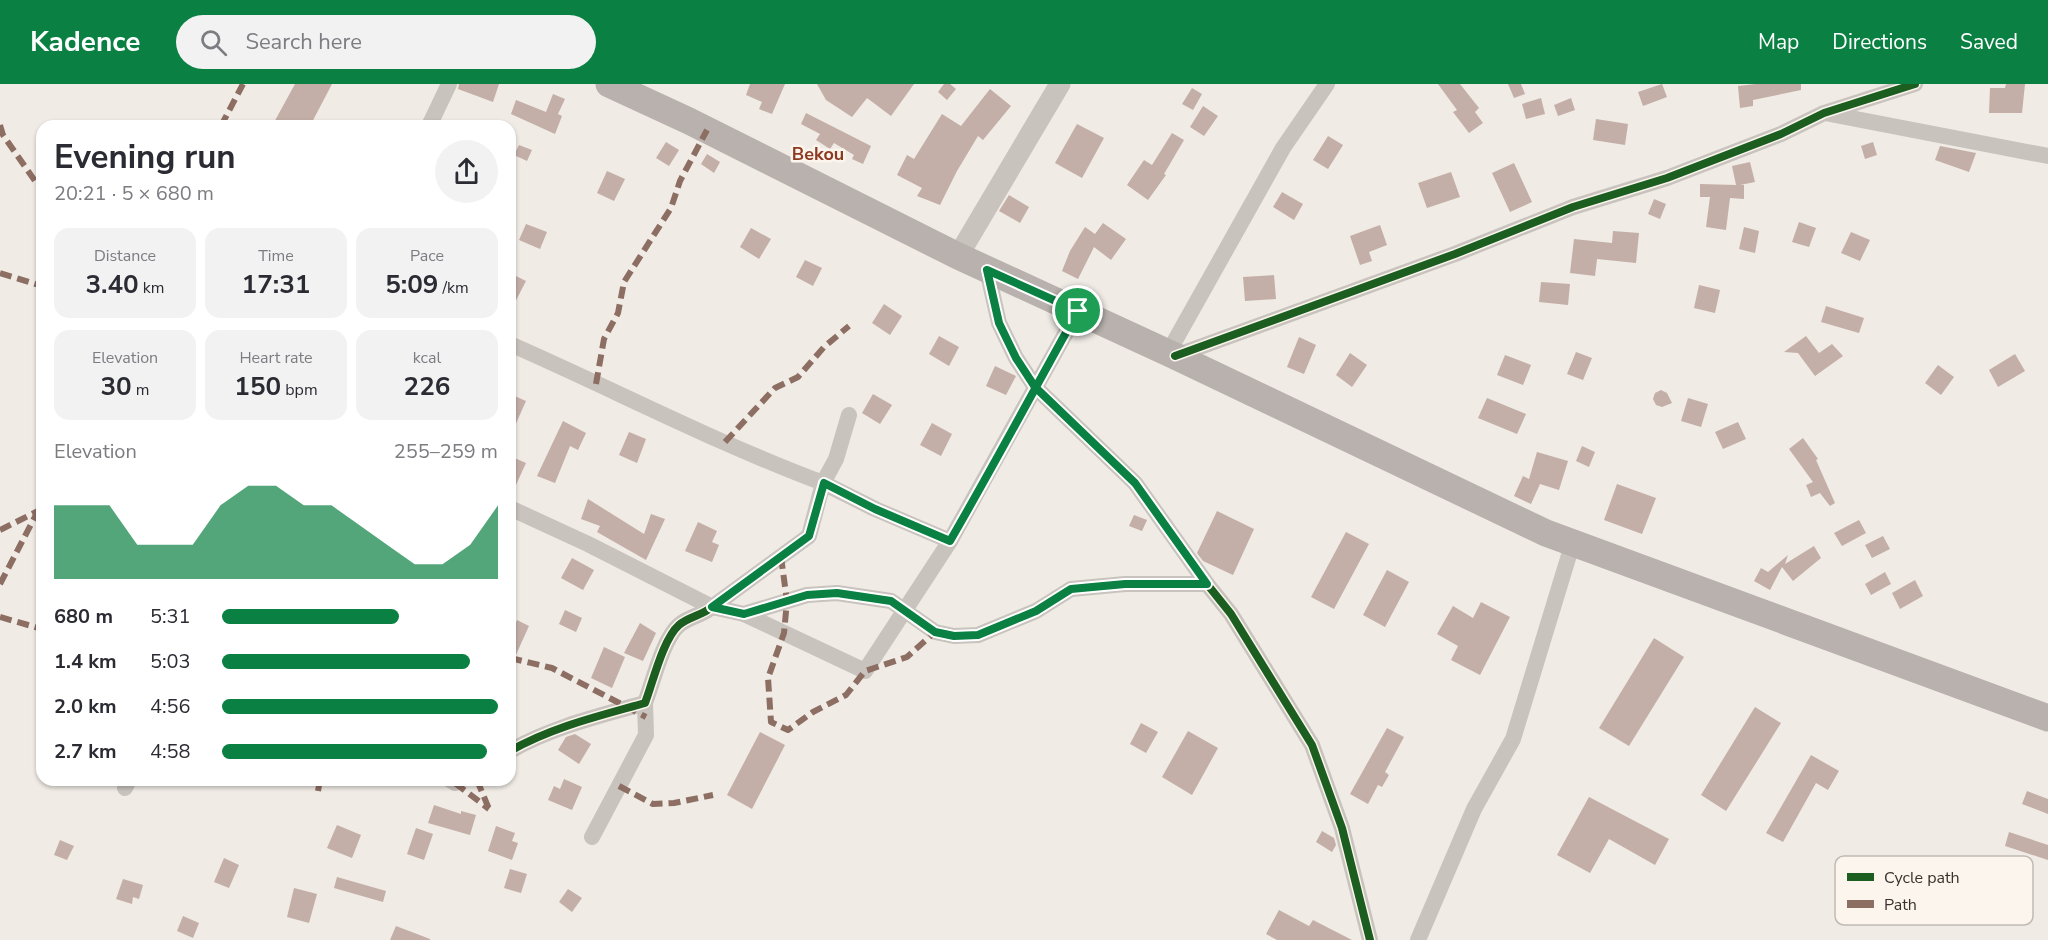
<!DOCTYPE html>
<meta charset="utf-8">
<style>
body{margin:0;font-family:"Nunito Sans",sans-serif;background:#f2f2f3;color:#2b2b33;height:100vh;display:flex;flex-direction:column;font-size:22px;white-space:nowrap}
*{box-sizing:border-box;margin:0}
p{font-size:20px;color:#7c7c81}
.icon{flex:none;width:33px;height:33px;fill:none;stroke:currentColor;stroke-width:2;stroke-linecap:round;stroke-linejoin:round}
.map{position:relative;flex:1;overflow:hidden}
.drawer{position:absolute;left:36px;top:36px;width:480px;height:666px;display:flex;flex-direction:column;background:#fff;border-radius:18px;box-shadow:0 2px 4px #0004}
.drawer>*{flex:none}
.pin{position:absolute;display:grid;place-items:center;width:51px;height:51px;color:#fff;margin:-26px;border:3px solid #fff;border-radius:50%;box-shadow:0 2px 6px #0007}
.round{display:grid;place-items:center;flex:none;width:63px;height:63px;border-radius:32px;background:#f2f2f3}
.head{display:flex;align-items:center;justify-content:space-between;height:102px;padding:0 18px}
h1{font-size:33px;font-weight:700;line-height:45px}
.stats{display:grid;grid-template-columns:repeat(3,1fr);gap:9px;height:102px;padding:6px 18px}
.stats div{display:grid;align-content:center;border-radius:15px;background:#f2f2f3;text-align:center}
.stats b{font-size:26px;font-weight:700}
.stats small{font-size:16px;font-weight:400}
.stats p{font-size:16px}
.chart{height:168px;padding:12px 18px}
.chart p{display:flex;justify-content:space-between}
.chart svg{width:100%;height:108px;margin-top:6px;fill:#0b8043;opacity:.7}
ul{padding:0 18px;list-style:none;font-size:20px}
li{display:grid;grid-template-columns:96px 72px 1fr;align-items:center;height:45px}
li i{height:15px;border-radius:8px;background:#0b8043}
header{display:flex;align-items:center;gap:36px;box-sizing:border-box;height:84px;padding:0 30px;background:#0b8043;color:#fff}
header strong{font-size:28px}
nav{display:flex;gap:33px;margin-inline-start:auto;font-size:21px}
.search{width:420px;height:54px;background:#f2f2f3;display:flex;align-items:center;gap:15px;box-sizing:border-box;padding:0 21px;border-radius:33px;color:#7c7c81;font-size:22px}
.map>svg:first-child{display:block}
.building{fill:#c3afa7}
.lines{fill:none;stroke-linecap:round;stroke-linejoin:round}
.minor{stroke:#c9c3be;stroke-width:16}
.tertiary{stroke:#c9c3be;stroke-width:21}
.primary{stroke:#b8b1ad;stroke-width:27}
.quiet{stroke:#8d6e63;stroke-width:6;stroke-dasharray:12 6;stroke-linecap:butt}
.cycleway-casing{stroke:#fbf5ee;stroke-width:11}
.cycleway{stroke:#1b5e20;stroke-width:8}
.route-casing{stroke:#fff;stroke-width:12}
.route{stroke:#0b8043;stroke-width:8}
.labels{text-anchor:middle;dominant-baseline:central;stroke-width:5;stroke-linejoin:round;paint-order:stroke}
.neighbourhood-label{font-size:18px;font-weight:bold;fill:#8c3b22;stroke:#fbf5ee}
.key{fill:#fbf5ee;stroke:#c1bab4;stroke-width:1.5}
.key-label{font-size:16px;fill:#3b302b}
</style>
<header>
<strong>Kadence</strong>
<div class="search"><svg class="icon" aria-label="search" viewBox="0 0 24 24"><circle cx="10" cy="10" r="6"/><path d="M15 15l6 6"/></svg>Search here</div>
<nav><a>Map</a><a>Directions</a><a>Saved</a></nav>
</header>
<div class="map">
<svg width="2048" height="856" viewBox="0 0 2048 856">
<rect width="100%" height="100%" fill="#f0ebe5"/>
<g class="building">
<path d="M295 0H332L310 42H272Z"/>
<path d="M459 0H499L493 18 458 5Z"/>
<path d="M750 0H785L772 30 759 25 762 18 746 11Z"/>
<path d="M817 0H914L891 32 867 14 852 33 826 16Z"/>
<path d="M944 0H950L956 5 947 16 938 8Z"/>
<path d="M1438 0H1460L1479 24 1475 28 1483 39 1469 49 1453 28 1457 26Z"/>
<path d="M1508 0H1521L1525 10 1514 14Z"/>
<path d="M1662 0 1667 13 1643 22 1638 8Z"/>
<path d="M1756 0H1801V6L1753 16V22L1740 24 1738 2Z"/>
<path d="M2006 0H2025L2022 29H1989L1990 4H2005Z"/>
<path d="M1192 4 1202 10 1193 26 1182 20Z"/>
<path d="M990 5 1011 22 983 56 978 52 957 87 940 121 917 112 922 104 897 91 907 71 914 75 942 30 961 42Z"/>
<path d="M553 10 565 15 558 30 562 32 555 50 511 30 516 16 546 28Z"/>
<path d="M1541 14 1545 30 1526 35 1522 20Z"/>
<path d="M1571 14 1575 26 1558 32 1554 21Z"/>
<path d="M1203 22 1218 32 1204 52 1190 43Z"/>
<path d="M806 29 871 62 863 80 852 75 854 71 834 59 830 65 816 56 820 50 801 40Z"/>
<path d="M1596 35 1628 40 1625 61 1593 56Z"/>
<path d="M1077 40 1104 54 1082 94 1055 79Z"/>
<path d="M1172 49 1184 56 1164 90 1166 91 1148 116 1127 101 1144 76 1152 81Z"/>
<path d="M1328 52 1343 61 1328 85 1313 76Z"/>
<path d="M666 58 679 66 669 82 656 74Z"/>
<path d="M1873 58 1877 71 1865 75 1861 62Z"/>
<path d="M519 61 532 66 527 77 514 71Z"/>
<path d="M1940 62 1976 69 1969 88 1935 76Z"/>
<path d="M707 70 720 78 714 89 701 80Z"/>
<path d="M1750 78 1755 98 1740 101H1744V115L1730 114 1726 146 1706 143 1710 113H1700V100L1736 101 1732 82Z"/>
<path d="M1514 79 1532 118 1510 128 1492 89Z"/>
<path d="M607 87 625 95 614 117 597 109Z"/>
<path d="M1451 88 1460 113 1427 124 1418 99Z"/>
<path d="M1282 108 1303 120 1294 136 1273 123Z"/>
<path d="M1009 111 1029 123 1020 139 999 127Z"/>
<path d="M1654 115 1666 120 1660 135 1648 130Z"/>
<path d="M1799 138 1816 144 1809 163 1792 158Z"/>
<path d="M1103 139 1126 155 1111 176 1094 163 1078 195 1062 187 1070 167 1085 143 1095 150Z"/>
<path d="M526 140 547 148 540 165 519 156Z"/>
<path d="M1380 141 1387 161 1369 168 1372 177 1360 181 1350 152Z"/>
<path d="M1744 143 1759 147 1755 169 1739 165Z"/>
<path d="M751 144 771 155 759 175 740 163Z"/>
<path d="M1613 147 1639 149 1636 179 1597 175 1595 192 1570 189 1574 155 1612 159Z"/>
<path d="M1851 148 1870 156 1860 177 1841 169Z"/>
<path d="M805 176 822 184 813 202 796 193Z"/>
<path d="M510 189 526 197 510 228Z"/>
<path d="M1274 191 1276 215 1245 217 1243 193Z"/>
<path d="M1541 198 1570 200 1568 221 1539 218Z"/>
<path d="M1699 201 1720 206 1715 229 1694 224Z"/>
<path d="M884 220 902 232 890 251 872 239Z"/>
<path d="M1826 222 1864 234 1859 249 1821 238Z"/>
<path d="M939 252 959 263 949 282 929 270Z"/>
<path d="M1806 252 1819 269 1832 260 1843 272 1815 292 1798 269 1784 268Z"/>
<path d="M1299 253 1316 261 1304 290 1287 283Z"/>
<path d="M1576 268 1592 274 1583 296 1567 290Z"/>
<path d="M1350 269 1367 281 1352 303 1336 291Z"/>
<path d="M2015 270 2025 287 1998 303 1989 286Z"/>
<path d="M1505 271 1531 281 1523 301 1497 291Z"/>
<path d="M1938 281 1954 293 1941 311 1925 299Z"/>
<path d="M995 282 1016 292 1006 311 986 302Z"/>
<path d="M1661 306 1667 309 1672 319 1662 323 1656 321 1653 315 1655 309Z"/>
<path d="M510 310 526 317 510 353Z"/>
<path d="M873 310 892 321 880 340 862 329Z"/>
<path d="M1487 314 1526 330 1517 350 1478 334Z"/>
<path d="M1688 314 1708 320 1701 343 1681 337Z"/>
<path d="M563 337 586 349 578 366 570 362 555 399 537 392Z"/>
<path d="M1738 338 1746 355 1723 365 1715 348Z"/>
<path d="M932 339 952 350 941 372 920 361Z"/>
<path d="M629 348 646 355 637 379 619 371Z"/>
<path d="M1803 354 1818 375 1816 376 1835 419 1830 422 1820 409 1811 413 1806 401 1813 398 1789 365Z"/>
<path d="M1582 362 1595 368 1589 383 1576 377Z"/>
<path d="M1537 368 1568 377 1559 406 1540 400 1531 420 1514 412 1523 392 1529 395Z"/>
<path d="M510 372 526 379 510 414Z"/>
<path d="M1617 400 1656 414 1642 450 1604 436Z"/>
<path d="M588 415 644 450 651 430 665 435 646 476 597 448 600 442 581 435Z"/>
<path d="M1217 427 1254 445 1233 491 1203 477 1197 469Z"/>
<path d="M1134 431 1147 436 1142 447 1129 442Z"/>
<path d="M1859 436 1866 449 1842 462 1834 449Z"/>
<path d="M698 438 717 447 712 458 719 461 712 478 685 467Z"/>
<path d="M1346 448 1369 460 1334 525 1311 513Z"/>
<path d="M1883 452 1890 465 1872 474 1865 461Z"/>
<path d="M1814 462 1821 474 1793 497 1782 483 1770 506 1754 497 1761 484 1768 488 1788 471 1785 480Z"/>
<path d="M572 474 594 486 583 506 561 494Z"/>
<path d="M1387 486 1409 498 1385 543 1363 531Z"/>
<path d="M1885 488 1891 500 1871 511 1865 500Z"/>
<path d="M1915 496 1923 512 1900 525 1892 509Z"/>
<path d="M1481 518 1510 533 1480 591 1451 576 1458 562 1437 550 1453 522 1473 534Z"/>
<path d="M565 526 582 534 576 548 559 540Z"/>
<path d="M517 536 529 542 510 584V552Z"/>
<path d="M640 539 656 549 643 577 624 569Z"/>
<path d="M1654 554 1684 573 1629 662 1599 644Z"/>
<path d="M604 563 625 573 612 604 591 594Z"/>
<path d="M1755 623 1781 639 1726 727 1701 711Z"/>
<path d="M1141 639 1158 648 1146 669 1130 660Z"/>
<path d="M1387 644 1404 653 1385 688 1389 691 1382 703 1378 701 1368 720 1350 710Z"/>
<path d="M1188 647 1218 664 1192 711 1162 693Z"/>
<path d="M760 648 785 661 752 725 727 711Z"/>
<path d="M575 650 591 660 579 680 558 666 566 653Z"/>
<path d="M1811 671 1839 687 1828 706 1816 699 1783 758 1766 749Z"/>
<path d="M564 695 582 703 572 726 548 716 554 702 560 705Z"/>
<path d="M2027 707 2048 715V730L2022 720Z"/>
<path d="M1589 713 1669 755 1655 781 1609 755 1590 789 1557 771Z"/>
<path d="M434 721 461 730V727L476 731 470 751 428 739Z"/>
<path d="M337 741 361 751 352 774 327 764Z"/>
<path d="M496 742 515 749 512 757 518 759 512 776 488 767Z"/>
<path d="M416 744 433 750 424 776 407 770Z"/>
<path d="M1322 747 1334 754 1336 761 1332 768 1316 758Z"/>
<path d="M2009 748 2048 761V776L2005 762Z"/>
<path d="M60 756 74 762 67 776 54 771Z"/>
<path d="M224 774 239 781 229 804 214 798Z"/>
<path d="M510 785 527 790 521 809 504 804Z"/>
<path d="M337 793 386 807 383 818 334 804Z"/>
<path d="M123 795 143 801 139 815 133 813 132 820 116 815Z"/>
<path d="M294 804 317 810 309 839 287 833Z"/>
<path d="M568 805 582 814 572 828 559 818Z"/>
<path d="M1279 826 1309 842 1313 836 1352 856H1277L1266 850Z"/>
<path d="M183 832 199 839 193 854 177 847Z"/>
<path d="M396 842 430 855V856H390Z"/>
</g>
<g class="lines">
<g class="minor">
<path d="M1825 29 2048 72"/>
<path d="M429 42 449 0"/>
<path d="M987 186 999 239 1016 274 1035 303 1135 399 1207 500"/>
<path d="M510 260C615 306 716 359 823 399L809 452 712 523 588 460 510 424"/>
<path d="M1168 269 1283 64 1327 0"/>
<path d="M1175 272 1455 170 1573 123 1667 94 1781 50 1824 29 1915 0"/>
<path d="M849 331 836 375 823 399 875 425 950 457"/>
<path d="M744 530 865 587 950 457 1078 227"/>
<path d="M510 667C552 643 599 632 645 619 653 598 663 555 679 541 688 533 703 531 712 523L744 530 807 511 837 509 891 517 935 548 954 552 978 551 1036 527 1071 505 1125 500H1207L1231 530 1312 661 1342 744 1370 856"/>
<path d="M450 696 455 699 460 696"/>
<path d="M125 704 129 696"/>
<path d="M592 753 646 651 645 619"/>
<path d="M1418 856 1474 725 1513 655 1573 458"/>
</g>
<path class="tertiary" d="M958 172 1060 0"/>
<path class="primary" d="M609 0 689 37 958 172 1175 272 1546 449 2048 634"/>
<g class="quiet">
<path d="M0 41 3 51 42 107"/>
<path d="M221 42 243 0"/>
<path d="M0 189 42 202"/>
<path d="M596 300 604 255 618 229 624 198 671 124 680 97 707 46"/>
<path d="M725 358 775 304 798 293 824 263 849 242"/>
<path d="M42 420 38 427 42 441"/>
<path d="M0 446 38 427"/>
<path d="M781 473 787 517 784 549 768 594 771 638 788 646 813 628 846 611 865 587 907 573 935 548"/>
<path d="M0 500 38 427"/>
<path d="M0 533 42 545"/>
<path d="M510 574 552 584 646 633"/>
<path d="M477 696 489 725"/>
<path d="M455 699 489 725"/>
<path d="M619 702 653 720 674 719 713 711"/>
<path d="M318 707 320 696"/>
</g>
<g class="cycleway-casing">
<g id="cycleway">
<path d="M1175 272 1455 170 1573 123 1667 94 1781 50 1824 29 1915 0"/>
<path d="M510 667C552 643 599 632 645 619 653 598 663 555 679 541 688 533 703 531 712 523L744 530 807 511 837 509 891 517 935 548 954 552 978 551 1036 527 1071 505 1125 500H1207L1231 530 1312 661 1342 744 1370 856"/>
</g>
</g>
<use href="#cycleway" class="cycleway"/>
</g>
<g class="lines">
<g class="route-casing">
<path id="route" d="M1078 227C1035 304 994 381 950 457L875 425 824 399 809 452 712 523 744 530 807 511 837 509 891 517 935 548 954 552 978 551 1036 527 1071 505 1125 500H1207L1135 399 1035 303 1016 274 999 239 987 186 1078 227"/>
</g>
<use href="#route" class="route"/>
</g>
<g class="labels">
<g class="neighbourhood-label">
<text x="818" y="70">Bekou</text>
</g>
</g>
<rect x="1835" y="772" width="198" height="69" rx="9" class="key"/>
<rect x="1847" y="789" width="27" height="8" fill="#1b5e20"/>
<rect x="1847" y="816" width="27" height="8" fill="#8d6e63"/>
<g class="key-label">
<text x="1884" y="799">Cycle path</text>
<text x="1884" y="826">Path</text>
</g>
</svg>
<div class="pin" style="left:1078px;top:227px;background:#1e9e55"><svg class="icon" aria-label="arrive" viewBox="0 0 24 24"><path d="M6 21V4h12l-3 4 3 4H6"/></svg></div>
<section class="drawer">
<div class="head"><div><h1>Evening run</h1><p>20:21 · 5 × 680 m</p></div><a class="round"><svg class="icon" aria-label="share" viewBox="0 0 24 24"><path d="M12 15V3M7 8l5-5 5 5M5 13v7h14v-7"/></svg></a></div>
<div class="stats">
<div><p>Distance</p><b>3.40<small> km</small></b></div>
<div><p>Time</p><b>17:31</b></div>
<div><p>Pace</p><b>5:09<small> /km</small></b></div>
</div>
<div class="stats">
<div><p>Elevation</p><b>30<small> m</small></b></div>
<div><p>Heart rate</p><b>150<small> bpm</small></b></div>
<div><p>kcal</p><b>226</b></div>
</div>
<div class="chart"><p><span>Elevation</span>255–259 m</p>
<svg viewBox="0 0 160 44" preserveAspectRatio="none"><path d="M0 44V14L10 14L20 14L30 30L40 30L50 30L60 14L70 6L80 6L90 14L100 14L110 22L120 30L130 38L140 38L150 30L160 14V44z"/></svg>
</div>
<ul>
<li><b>680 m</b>5:31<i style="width:64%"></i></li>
<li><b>1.4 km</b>5:03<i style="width:90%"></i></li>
<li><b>2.0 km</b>4:56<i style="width:100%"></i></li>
<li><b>2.7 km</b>4:58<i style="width:96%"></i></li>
</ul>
</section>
</div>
